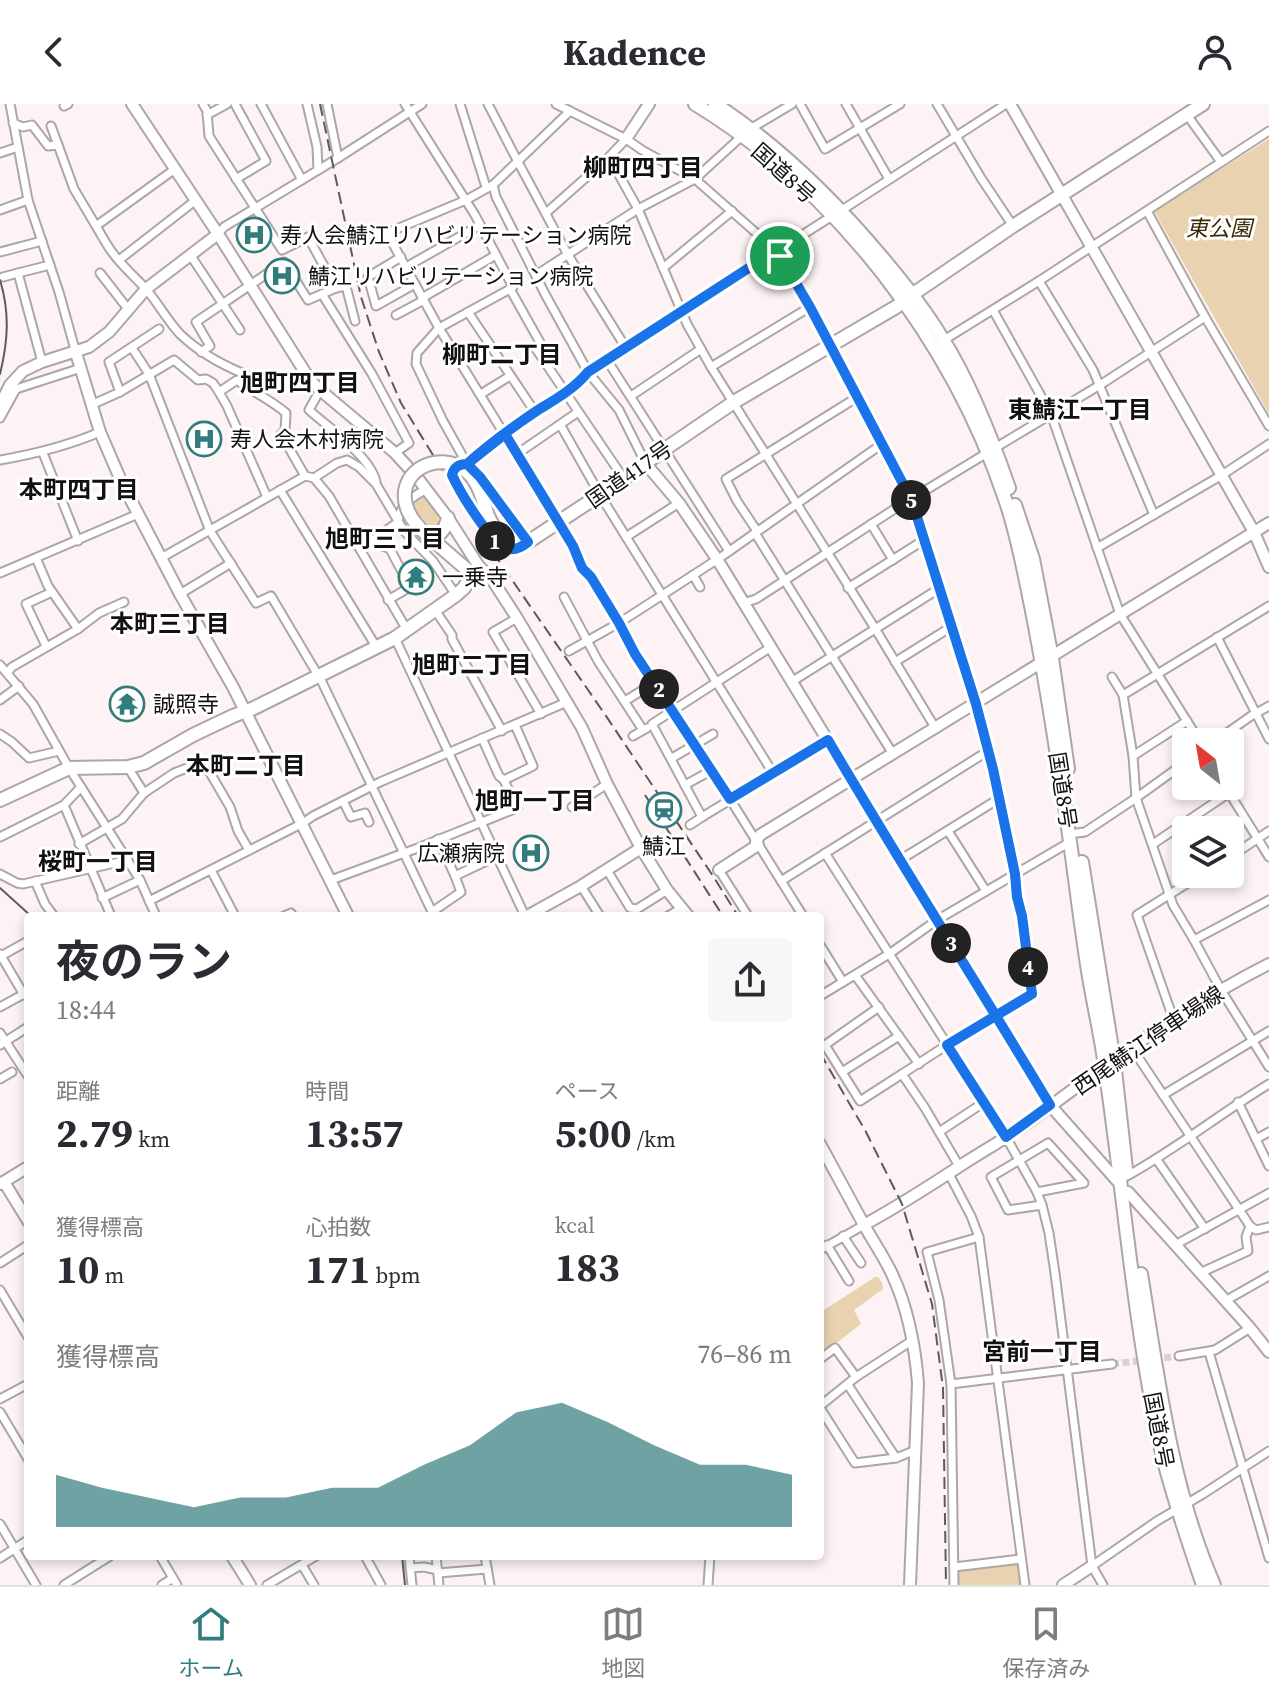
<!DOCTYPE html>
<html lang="ja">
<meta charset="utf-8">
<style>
body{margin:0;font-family:"Source Serif 4","Noto Sans JP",serif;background:#f7f7f7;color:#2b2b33;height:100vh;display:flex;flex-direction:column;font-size:30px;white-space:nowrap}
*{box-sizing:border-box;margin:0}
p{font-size:26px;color:#7c7c81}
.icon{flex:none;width:44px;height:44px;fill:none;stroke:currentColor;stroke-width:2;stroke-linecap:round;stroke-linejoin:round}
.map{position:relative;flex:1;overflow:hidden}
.panel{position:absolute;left:24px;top:808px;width:800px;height:648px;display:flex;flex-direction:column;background:#fff;border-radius:8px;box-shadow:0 4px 12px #0003}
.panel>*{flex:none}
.needle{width:52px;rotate:329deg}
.controls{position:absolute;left:1172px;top:624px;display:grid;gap:16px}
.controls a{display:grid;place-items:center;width:72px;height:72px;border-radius:8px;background:#fff;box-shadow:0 4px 12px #0003;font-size:40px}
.pin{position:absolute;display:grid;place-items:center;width:68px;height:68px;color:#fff;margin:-34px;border:4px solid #fff;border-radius:50%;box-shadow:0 2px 8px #0007}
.km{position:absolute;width:40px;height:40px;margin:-20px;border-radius:50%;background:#222;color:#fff;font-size:22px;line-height:40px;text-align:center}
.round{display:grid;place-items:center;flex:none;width:84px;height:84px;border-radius:8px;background:#f7f7f7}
.head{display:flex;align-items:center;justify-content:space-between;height:136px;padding:0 32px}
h1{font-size:44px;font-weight:700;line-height:60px}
.figures{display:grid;grid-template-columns:repeat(3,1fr);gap:12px;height:136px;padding:8px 32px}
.figures div{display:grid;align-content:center}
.figures b{font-size:40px;font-weight:700}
.figures small{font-size:22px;font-weight:400}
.figures p{font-size:22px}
.chart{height:224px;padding:16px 32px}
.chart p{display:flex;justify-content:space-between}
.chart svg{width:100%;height:144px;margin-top:8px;fill:#337c7d;opacity:.7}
header{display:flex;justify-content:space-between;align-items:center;height:104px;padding:0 32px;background:#fff;font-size:36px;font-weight:700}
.tabs{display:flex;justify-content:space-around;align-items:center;height:112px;border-top:2px solid #e1e1e2;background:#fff;font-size:22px;color:#7c7c81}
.tabs a{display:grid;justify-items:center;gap:4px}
.tabs .current{color:#337c7d}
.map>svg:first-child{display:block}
.green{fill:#e8d2af}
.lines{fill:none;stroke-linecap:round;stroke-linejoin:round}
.street-tunnel{stroke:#dad1d2;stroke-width:7;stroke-dasharray:7 3.5;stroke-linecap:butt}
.street-casing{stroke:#aea5a6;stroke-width:11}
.secondary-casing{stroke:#aea5a6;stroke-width:14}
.highway-casing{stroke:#aea5a6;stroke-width:16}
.street{stroke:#fff;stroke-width:7}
.secondary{stroke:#fff;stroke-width:10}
.highway{stroke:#fff;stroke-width:12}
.tram{stroke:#5f5a5a;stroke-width:2}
.rail{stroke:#5f5a5a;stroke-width:2;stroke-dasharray:12 6;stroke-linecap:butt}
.highway-bridge-casing{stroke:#aea5a6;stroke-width:16;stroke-linecap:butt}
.highway-bridge{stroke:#fff;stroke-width:12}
.route-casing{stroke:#fff;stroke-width:16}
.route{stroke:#1a73e8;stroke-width:10}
.labels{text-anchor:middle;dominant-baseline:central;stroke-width:6;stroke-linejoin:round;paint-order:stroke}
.street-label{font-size:22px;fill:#131010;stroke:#fff}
.park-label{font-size:22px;font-style:italic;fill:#3a2805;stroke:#fff}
.poi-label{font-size:22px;fill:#131010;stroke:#fff;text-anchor:start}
.neighbourhood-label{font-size:24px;font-weight:bold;fill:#131010;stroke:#fff}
</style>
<header><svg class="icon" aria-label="back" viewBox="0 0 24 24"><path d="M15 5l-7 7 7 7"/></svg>Kadence<svg class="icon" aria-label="person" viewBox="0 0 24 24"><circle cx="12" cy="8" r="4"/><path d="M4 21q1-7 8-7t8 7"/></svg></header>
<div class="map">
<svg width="1269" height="1481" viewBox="0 0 1269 1481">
<rect width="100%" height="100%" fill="#fdf3f4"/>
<g class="green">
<path d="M1269 35V310L1154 107Z"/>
<path d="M423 392C433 404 446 415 434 427L414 405V399Z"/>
<path d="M875 1173H878L882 1179 883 1185 854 1206 861 1220 820 1252V1205L824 1206Z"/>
<path d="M1014 1458 1018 1460 1021 1481H957L956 1469 960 1465Z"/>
</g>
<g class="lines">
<path class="street-tunnel" d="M1112 1260 1179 1252"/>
<g class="street-casing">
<g id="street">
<path d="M10 0 28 96 59 188 76 249"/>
<path d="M203 0 207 7 209 32 282 146 308 133 336 184 322 190"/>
<path d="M235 0 266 57 236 75"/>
<path d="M261 0 302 76"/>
<path d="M307 0 317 43 318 66"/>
<path d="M327 0 338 54 422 0"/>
<path d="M405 0 475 111 513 183 510 185 542 242 536 245 624 375"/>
<path d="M460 0 486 83"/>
<path d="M488 0 518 58 568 151 626 244"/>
<path d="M556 0 626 35 642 46 695 75 763 135 780 152 810 203 911 395 918 416C942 500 973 582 994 667 1012 741 1021 815 1032 890L947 941 902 970 925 1004 959 1062"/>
<path d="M800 0 825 45 900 0"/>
<path d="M846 0 889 75"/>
<path d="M937 0 981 74 1013 122"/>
<path d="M64 2 68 0"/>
<path d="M570 7 493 81 466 96 387 129 439 224 573 442 578 457 591 473 619 519 635 550 730 695 803 812"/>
<path d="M207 11 227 0"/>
<path d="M1187 11 1221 58"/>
<path d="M13 19 23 23 32 21 48 42 58 41 74 85 96 122"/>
<path d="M51 22 58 41"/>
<path d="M750 25 792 0"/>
<path d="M0 49 18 43"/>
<path d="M609 53 638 105 687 220 711 263 876 526 936 625"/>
<path d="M175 65 96 122C101 130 106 140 112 148 122 162 135 173 146 185 158 199 167 216 180 230 210 259 274 289 316 283"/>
<path d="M493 81 496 93 545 190 588 268 619 306 646 360"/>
<path d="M0 106 28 96"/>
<path d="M842 106 1006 0"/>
<path d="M1147 107 1205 213 1269 322"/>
<path d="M546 109 609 53 626 35"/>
<path d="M218 130 224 123 338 54"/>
<path d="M0 148 42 137"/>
<path d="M191 152 240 226"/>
<path d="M401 153 368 173 376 202 415 180"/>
<path d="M119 156 196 96"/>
<path d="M406 163 480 121"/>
<path d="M663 164 732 107"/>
<path d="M100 169 128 205"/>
<path d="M536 171 638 105 695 75 742 32"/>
<path d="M3 173 18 169"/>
<path d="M1039 177 1093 266 1154 411"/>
<path d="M336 184 346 182 355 217"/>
<path d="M510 185 439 224 417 249 416 260 443 317 467 360 480 373 528 438C522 442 516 446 510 445 490 442 464 392 453 375 450 365 459 360 467 360L535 308 571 285 588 268 832 112"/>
<path d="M422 194 496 151"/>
<path d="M993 206 1051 310 1120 510 1200 638"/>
<path d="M468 208 535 308"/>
<path d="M396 211 424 196"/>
<path d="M944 236 1039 177 1269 27"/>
<path d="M132 244 149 270 210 427 256 499 271 492 322 578 434 812"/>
<path d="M201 248 210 242 196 218 284 158 308 196 322 190 372 270 409 339 395 349"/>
<path d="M607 256 729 447"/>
<path d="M42 258 18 169 50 161"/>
<path d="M711 263 810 203"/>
<path d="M320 286 309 306C329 324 371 353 376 378"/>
<path d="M120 288 109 258 159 225"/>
<path d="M219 288 237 276C253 288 271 296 286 309L285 327 281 330 305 372"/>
<path d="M481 290 510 272"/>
<path d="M631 292 701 245"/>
<path d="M91 301 120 288 174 256 198 276 206 275 213 279 219 288 227 302 267 393"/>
<path d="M0 314 16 285 81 264"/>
<path d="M561 322 600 391 773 669"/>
<path d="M995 344 1100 281 1205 213"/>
<path d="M43 349 78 437"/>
<path d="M517 350 578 308"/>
<path d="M0 356C35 350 67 342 100 328"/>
<path d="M314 374 329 392 407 526"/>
<path d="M280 386 377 544"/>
<path d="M871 420 893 456"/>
<path d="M757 427 737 397 726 375 856 294"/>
<path d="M755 429 893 650"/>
<path d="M378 433 385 443 390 445 410 483 388 496"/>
<path d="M626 433 679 399"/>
<path d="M1097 444 1222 371 1269 340"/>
<path d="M360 445 398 418C399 401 413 392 427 385"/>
<path d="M161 454 305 372 314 374 337 359 347 356 359 363 376 380 404 427 433 457 456 491"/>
<path d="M0 469 138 410"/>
<path d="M693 471 700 483"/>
<path d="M848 484 924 436"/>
<path d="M180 490 231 459"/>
<path d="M564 493 598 557 643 626"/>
<path d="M743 499 756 495 893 406 987 349"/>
<path d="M1269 502 1123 591 1133 652 1136 694 1173 801 1194 836 1221 886 1269 963"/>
<path d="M435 506 452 531V535L502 627"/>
<path d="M517 514 493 528 541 610"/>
<path d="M78 525 99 509 124 498"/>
<path d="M1217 533 1269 635"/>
<path d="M395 534 525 812"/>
<path d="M46 542 26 500 52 488"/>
<path d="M771 543 652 620 702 713 828 636"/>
<path d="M569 547 619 519 721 453 882 340"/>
<path d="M895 558 951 523"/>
<path d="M0 561 33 600 69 664 140 776 156 812"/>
<path d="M8 568 12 563 78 525 48 482 36 454"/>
<path d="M1112 573 1123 591"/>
<path d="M791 576 796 575 940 484"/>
<path d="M0 596 19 582"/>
<path d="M625 597 654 579"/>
<path d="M0 630 12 638 29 654 59 647"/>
<path d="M633 632 647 624"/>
<path d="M1214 638 1251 612 1269 602"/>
<path d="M1133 652 1187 617"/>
<path d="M672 654 713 630"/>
<path d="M504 676 533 662 515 621"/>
<path d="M685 681 712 666"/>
<path d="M1225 682 1269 753"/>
<path d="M144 689 174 669 192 662 209 667 230 703 238 727 249 746"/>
<path d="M343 697 351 713 365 709 369 718"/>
<path d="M64 701 111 812"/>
<path d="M572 703 607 680"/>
<path d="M690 721 702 713"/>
<path d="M948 727 986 787"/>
<path d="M1077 729 1085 728 1136 694 1186 658"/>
<path d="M0 733 64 701 81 683"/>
<path d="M438 735 455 772"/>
<path d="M79 740 122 715 144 689 129 665"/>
<path d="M1153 740 1229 689"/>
<path d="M825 749 1006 1033 1037 1088 1042 1101 1049 1129 1055 1169 1092 1462 1103 1481"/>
<path d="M1230 753 1269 727"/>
<path d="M900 756 1000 694"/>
<path d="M211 766 235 812"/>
<path d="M607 766 630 804 637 805 667 786"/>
<path d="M719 766 748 812"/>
<path d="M0 770 17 779 23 780 128 756"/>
<path d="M331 776 415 745 517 704 504 676 499 672 482 634"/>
<path d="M35 777 45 800 54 812"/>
<path d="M781 777 988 647"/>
<path d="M581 782 600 812"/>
<path d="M102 794 140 776"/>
<path d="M149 797 303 719 313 712 380 678 567 598"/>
<path d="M432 808 461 788 455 772 497 752"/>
<path d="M284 812 291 809 293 812"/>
<path d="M668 812 682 804"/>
<path d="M1194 836 1269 796"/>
<path d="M820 841 843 878"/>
<path d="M0 850 24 891"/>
<path d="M1 852 28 837"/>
<path d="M855 871 919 960"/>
<path d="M820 892 889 850 937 816 1070 738"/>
<path d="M0 903 22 891H26"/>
<path d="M879 903 825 941 860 997 902 970"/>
<path d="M1174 917 1137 811 1202 770"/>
<path d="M0 929 28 972"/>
<path d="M0 941 28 923"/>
<path d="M1132 944 1250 1122"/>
<path d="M842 968 899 932"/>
<path d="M0 975 12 968"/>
<path d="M1163 991 1269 927"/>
<path d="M1238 998 1269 1062"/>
<path d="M939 1028 983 999"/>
<path d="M1256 1035 1269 1028"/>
<path d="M1157 1056 1205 1125"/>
<path d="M949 1070 971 1112 979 1133 1025 1481"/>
<path d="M1127 1072C1176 1045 1221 1009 1269 980"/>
<path d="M1037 1088 1084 1079 1048 1039 991 1073 1008 1106 1042 1101"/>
<path d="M843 1132 861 1159"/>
<path d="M827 1141 849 1177"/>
<path d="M1175 1141 1269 1089"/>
<path d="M820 1146 864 1121"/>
<path d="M0 1159 28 1141"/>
<path d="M1200 1169 1248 1147 1246 1133 1250 1122 1256 1126 1269 1123"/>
<path d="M0 1186 28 1233"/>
<path d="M1225 1197 1269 1172"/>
<path d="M1209 1248 1269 1454"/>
<path d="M1179 1252 1215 1246 1250 1224"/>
<path d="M820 1255 835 1244 856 1273"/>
<path d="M951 1280 1112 1260"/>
<path d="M848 1281 896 1354"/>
<path d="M0 1295 28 1280"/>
<path d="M820 1302 856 1273 913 1236"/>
<path d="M820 1304 855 1359 896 1354 916 1346"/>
<path d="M0 1308 28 1355"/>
<path d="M0 1420 36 1481"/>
<path d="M160 1452 177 1481"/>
<path d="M365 1452 381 1481"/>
<path d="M409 1452 412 1481"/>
<path d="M436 1452 439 1481"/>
<path d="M485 1452 490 1481"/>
<path d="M0 1454 28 1436"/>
<path d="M302 1461 314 1481"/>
<path d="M1092 1462 1157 1417 1203 1390 1269 1347"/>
<path d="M954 1463 1021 1455"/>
<path d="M410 1464 424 1463 438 1466"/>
<path d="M438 1469 487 1465"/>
<path d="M64 1481 110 1452"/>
<path d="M162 1481 173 1474"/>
<path d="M267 1481 316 1452"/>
<path d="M708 1481 710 1452"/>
<path d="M954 1481 951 1280 939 1196 927 1148 979 1133"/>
</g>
</g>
<g class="secondary-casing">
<g id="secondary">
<path d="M132 0 218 130 310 276 320 286 395 349 416 372 448 414 478 461 493 477 517 514 582 624 607 680 641 744 667 786 688 812"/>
<path d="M1010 0 1254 428 1269 463"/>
<path d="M626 35 649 0"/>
<path d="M76 249 100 328 122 379 180 490 233 583 348 812"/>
<path d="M0 301 10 281 23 267 42 258 89 243 109 228 146 185 218 130"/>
<path d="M646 360 679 399 717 455 1050 1001 1120 1080"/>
<path d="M756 738 760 731 1269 419"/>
<path d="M719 766 758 741"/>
<path d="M527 812 581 782 641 744"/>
<path d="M820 1040 864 1121C898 1102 930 1082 963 1060 988 1044 1015 1029 1040 1010 1112 956 1188 901 1269 860"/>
<path d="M4 1078 28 1117"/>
<path d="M0 1080 28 1063"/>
<path d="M1128 1088 1250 1224 1269 1248"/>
<path d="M864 1121C873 1137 884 1153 892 1170 908 1204 915 1242 918 1279L910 1481"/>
<path d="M232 1452 250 1481"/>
<path d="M1063 1481 1092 1462"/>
</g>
</g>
<g class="highway-casing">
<g id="highway">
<path d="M695 0C838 87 952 237 1005 395 1015 423 1021 453 1027 482 1039 540 1049 599 1058 658 1070 727 1077 798 1088 867 1093 899 1101 931 1105 963 1124 1091 1134 1223 1162 1349 1173 1394 1188 1437 1203 1481"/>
<path d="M715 0C778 41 832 94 880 151 903 178 924 204 942 234 970 278 992 335 1009 384"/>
<path d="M1015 401 1033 455 1052 554 1068 665"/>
<path d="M488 412C496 429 507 443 528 438L624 375 665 345 734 298 896 203 913 190 1013 122 1203 0"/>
<path d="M427 431C440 434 445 426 448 414"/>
<path d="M0 696 69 664 128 663 144 659 193 631 233 612 254 604 395 534 456 491 464 484 472 470 427 431"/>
<path d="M1082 758 1114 957 1126 1065"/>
<path d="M1141 1170C1158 1274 1171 1383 1214 1481"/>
</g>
</g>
<use href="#street" class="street"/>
<use href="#secondary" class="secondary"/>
<use href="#highway" class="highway"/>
<g class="tram">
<path d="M0 176C10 209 8 237 0 270"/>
<path d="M0 784 31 812"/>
<path d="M402 1452 405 1481"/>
</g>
<g class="rail">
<path d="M320 0 361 193 379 248 401 299 492 447 604 609 713 772 738 812"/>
<path d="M645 691 723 812"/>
<path d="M820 949 866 1028 902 1100 932 1200 943 1284 946 1481"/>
</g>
<g class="highway-bridge-casing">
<path id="highway-bridge" d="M427 431C419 424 412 416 408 407 392 369 438 343 467 368 479 378 483 397 488 412"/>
</g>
<use href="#highway-bridge" class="highway-bridge"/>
</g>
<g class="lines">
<g class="route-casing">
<path id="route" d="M780 152 775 147 588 268C574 285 556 295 538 306 514 322 488 341 467 360 459 360 454 363 452 371 460 388 492 443 510 445 517 446 523 442 528 438L480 373 467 360 505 330 573 442 582 464 591 473 619 519 635 550 730 695 828 636C900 759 977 879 1050 1001L1006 1033 947 941 1032 890 1022 812 1017 793 1015 770 993 665 976 600 918 416 911 395 810 203 780 152"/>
</g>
<use href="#route" class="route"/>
</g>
<defs>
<g id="hospital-ring" transform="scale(1.8)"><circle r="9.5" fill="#fff" stroke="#337c7d" stroke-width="1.5"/><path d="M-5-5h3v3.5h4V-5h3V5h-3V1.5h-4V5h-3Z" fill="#337c7d"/></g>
<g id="temple-ring" transform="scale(1.8)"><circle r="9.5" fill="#fff" stroke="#337c7d" stroke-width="1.5"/><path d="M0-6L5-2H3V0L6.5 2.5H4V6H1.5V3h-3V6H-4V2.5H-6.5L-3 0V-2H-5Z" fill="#337c7d"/></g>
<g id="station-ring" transform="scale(1.8)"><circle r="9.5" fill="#fff" stroke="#337c7d" stroke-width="1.5"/><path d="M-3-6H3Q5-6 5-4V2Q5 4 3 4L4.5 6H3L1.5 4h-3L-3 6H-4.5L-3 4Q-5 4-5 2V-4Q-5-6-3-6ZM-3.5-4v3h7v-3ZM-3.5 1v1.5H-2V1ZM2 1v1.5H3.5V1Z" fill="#337c7d"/></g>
</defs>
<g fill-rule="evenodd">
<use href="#hospital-ring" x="254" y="131"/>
<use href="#hospital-ring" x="282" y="172"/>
<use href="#hospital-ring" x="204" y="335"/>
<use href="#temple-ring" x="416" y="473"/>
<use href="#temple-ring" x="127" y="600"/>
<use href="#station-ring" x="664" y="706"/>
<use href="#hospital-ring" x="531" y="749"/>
</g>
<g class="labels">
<g class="street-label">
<text transform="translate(784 69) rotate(42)">国道8号</text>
<text transform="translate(629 370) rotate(-35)">国道417号</text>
<text transform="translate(1063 686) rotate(81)">国道8号</text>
<text transform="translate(1148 936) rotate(-34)">西尾鯖江停車場線</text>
<text transform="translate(1159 1326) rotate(79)">国道8号</text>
</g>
<g class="park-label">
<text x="1219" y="124">東公園</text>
</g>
<g class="poi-label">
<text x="280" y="131">寿人会鯖江リハビリテーション病院</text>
<text x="308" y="172">鯖江リハビリテーション病院</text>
<text x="230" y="335">寿人会木村病院</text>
<text x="442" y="473">一乗寺</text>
<text x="153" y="600">誠照寺</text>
<text x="664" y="742" text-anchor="middle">鯖江</text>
<text x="505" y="749" text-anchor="end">広瀬病院</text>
</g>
<g class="neighbourhood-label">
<text x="643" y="63">柳町四丁目</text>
<text x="502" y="250">柳町二丁目</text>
<text x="300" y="278">旭町四丁目</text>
<text x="1080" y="305">東鯖江一丁目</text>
<text x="79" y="385">本町四丁目</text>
<text x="385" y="434">旭町三丁目</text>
<text x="170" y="519">本町三丁目</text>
<text x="472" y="560">旭町二丁目</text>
<text x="246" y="661">本町二丁目</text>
<text x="535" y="696">旭町一丁目</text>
<text x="98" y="757">桜町一丁目</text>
<text x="1042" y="1247">宮前一丁目</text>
</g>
</g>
</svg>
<div class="controls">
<a><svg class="needle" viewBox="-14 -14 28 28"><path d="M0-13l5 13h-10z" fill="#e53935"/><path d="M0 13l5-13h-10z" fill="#7c7c81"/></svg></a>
<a><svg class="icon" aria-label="layers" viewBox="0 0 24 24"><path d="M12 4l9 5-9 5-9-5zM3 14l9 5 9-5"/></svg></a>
</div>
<div class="pin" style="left:780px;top:152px;background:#1e9e55"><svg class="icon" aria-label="arrive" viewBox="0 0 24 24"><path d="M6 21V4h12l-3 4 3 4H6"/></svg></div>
<b class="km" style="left:495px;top:437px">1</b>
<b class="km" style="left:659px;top:585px">2</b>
<b class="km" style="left:951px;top:839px">3</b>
<b class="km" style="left:1028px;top:863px">4</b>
<b class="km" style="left:911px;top:396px">5</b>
<section class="panel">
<div class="head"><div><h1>夜のラン</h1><p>18:44</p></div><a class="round"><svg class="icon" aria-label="share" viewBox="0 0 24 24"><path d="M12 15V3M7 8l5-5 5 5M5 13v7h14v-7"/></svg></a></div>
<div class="figures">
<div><p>距離</p><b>2.79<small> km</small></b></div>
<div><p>時間</p><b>13:57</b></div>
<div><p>ペース</p><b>5:00<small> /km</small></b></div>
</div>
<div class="figures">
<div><p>獲得標高</p><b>10<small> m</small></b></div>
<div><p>心拍数</p><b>171<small> bpm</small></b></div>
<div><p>kcal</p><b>183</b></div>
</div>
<div class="chart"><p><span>獲得標高</span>76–86 m</p>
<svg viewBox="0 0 160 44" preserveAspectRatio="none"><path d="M0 44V28L10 32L20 35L30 38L40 35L50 35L60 32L70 32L80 25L90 19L100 9L110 6L120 12L130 19L140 25L150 25L160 28V44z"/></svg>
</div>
</section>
</div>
<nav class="tabs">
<a class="current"><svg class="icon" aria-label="home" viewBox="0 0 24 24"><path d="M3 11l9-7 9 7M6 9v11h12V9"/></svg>ホーム</a>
<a><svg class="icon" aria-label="map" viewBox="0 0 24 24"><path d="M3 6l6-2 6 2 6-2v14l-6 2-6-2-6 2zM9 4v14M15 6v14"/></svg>地図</a>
<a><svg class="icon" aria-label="saved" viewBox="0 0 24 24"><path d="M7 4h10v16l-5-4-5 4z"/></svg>保存済み</a>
</nav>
